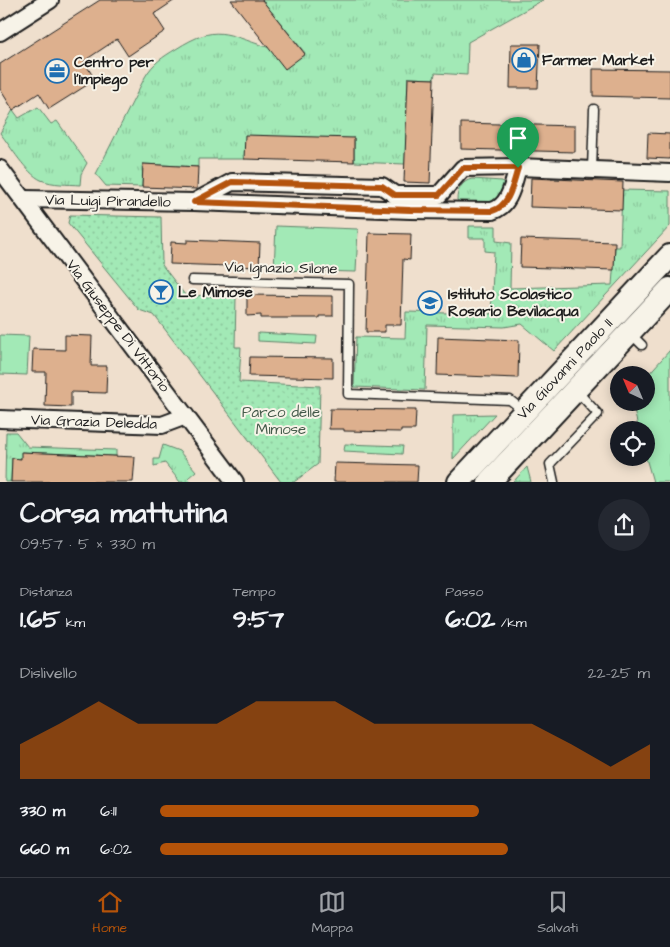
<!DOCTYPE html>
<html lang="it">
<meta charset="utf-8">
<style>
body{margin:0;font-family:"Architects Daughter",sans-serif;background:#242831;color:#f1f3f6;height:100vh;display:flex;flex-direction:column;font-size:19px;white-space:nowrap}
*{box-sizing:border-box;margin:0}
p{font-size:16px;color:#9ea1a6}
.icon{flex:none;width:28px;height:28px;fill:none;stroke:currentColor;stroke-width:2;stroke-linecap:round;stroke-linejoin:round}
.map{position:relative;height:482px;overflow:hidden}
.drawer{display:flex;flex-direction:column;background:#171b24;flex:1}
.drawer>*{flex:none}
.needle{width:32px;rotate:316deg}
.fabs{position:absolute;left:610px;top:366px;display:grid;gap:10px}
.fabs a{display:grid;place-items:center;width:45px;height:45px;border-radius:50%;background:#171b24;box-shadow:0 2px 12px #0003;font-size:25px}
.pin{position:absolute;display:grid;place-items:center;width:42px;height:42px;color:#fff;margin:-51px -21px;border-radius:50% 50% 50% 0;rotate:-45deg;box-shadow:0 0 5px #0007}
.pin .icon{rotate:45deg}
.round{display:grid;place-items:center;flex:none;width:52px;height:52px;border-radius:26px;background:#242831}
.headline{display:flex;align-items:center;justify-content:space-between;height:85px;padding:0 20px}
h1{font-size:28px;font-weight:700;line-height:38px}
.metrics{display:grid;grid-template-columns:repeat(3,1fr);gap:8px;height:85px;padding:5px 20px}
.metrics div{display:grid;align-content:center}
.metrics b{font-size:25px;font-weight:700}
.metrics small{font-size:14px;font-weight:400}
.metrics p{font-size:14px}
.chart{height:140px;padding:10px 20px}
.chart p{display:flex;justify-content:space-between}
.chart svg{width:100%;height:90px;margin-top:5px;fill:#b45309;opacity:.7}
ul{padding:0 20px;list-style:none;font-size:16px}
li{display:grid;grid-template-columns:80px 60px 1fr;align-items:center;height:38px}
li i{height:12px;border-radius:6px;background:#b45309}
.dock{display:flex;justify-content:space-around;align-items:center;height:70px;border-top:1px solid #363941;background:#171b24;font-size:14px;color:#9ea1a6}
.dock a{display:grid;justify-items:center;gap:2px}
.dock .active{color:#b45309}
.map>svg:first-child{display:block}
.grass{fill:url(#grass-tufts);stroke:#5f8269}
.park{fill:url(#park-dots);stroke:#5f8269}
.pitch{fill:#a2e9b6;stroke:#5f8269}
.building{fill:#ddb08e;stroke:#1c1c1c}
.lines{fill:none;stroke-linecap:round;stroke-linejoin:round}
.lane-casing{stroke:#1c1c1c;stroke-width:11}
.street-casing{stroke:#1c1c1c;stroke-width:20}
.secondary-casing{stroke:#1c1c1c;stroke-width:26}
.lane{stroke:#f7f3e8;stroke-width:8}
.street{stroke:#f7f3e8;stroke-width:16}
.secondary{stroke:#f7f3e8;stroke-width:22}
.route-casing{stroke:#fff;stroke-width:10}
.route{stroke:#b45309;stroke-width:6}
.labels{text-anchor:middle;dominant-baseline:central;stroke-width:4;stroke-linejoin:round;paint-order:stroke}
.poi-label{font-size:15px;font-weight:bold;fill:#1c1c1c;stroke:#f7f3e8;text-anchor:start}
.street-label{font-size:15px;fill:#1c1c1c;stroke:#f7f3e8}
.park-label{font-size:15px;fill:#445a4a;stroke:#f7f3e8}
</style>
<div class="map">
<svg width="670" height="482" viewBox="0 0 670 482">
<defs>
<pattern id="grass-tufts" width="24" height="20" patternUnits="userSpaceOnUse" patternTransform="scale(1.25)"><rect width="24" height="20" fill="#a2e9b6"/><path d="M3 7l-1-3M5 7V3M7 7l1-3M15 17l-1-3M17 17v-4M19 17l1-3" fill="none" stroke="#8bc79c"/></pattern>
<pattern id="park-dots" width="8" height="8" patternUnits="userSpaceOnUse" patternTransform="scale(1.25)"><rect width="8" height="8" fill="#a2e9b6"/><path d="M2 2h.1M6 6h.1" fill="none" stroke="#8bc79c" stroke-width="1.8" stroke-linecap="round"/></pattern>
</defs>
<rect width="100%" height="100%" fill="#efdfcd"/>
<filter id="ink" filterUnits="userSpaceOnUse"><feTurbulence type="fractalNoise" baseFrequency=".02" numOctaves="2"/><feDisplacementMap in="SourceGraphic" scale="10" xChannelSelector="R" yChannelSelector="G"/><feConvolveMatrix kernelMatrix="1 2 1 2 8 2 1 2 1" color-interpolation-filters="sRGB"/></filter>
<g filter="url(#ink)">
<g class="grass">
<path d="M262 0H543L468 42 467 75 435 73 434 79 408 78 405 164 354 162V138L244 159H198V167L143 164 142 187 106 186 96 174 145 77C153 63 163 57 176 49 217 23 225 34 267 47 279 50 292 51 305 53Z"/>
<path d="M38 107 51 124 57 121 87 163 81 174 80 185C68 184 53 185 41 180 26 173 11 147 0 133L13 110 19 118Z"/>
<path d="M472 179 502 181 504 184 499 199 489 204 460 202 457 200C457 190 462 181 472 179Z"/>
<path d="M622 190 670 191V226L554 351 522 324 504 327 427 325 425 390 354 387 356 337 405 338 406 312 491 314 494 252 485 251V238H469V226H496V241L511 243 510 288 612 285 615 247H620Z"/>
<path d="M258 333 317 336 316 344 258 341Z"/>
<path d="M495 414 453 459V415Z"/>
<path d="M6 432H16L28 447 116 450V456L22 452 21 459 12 458 11 482H5Z"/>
<path d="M345 444 403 446 402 454 344 451Z"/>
<path d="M163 445 179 451 196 471 188 478 191 482H180L165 463 154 466V459H159Z"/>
<path d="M527 467 531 482H513Z"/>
</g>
<path class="park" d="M70 215 161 217 162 265 185 295 236 297 235 347H241L239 382 320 386 318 464 294 482H281L154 315 139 310 68 223Z"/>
<g class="pitch">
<path d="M276 226 358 229 356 272 274 270Z"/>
<path d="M0 335 29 336 27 375 0 374Z"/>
<path d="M670 350V482H653L646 458V430H639L632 403 646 402V377Z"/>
</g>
<g class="building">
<path d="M100 0H175L154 14 165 31 128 56 117 39 84 61 95 80 49 109 39 93 13 110 0 89V64Z"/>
<path d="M231 0H262L305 54 285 69Z"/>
<path d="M511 44H540L538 88H510Z"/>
<path d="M593 69 670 70V98L593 96Z"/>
<path d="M408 78 434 79 430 183 404 182Z"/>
<path d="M461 123 575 126V152L461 149Z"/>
<path d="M648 133 670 134V159L647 158Z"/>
<path d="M245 135 354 138V162L244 159Z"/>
<path d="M143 164 198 167 197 189 142 187Z"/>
<path d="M531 178 623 182 622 210 530 207Z"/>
<path d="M369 233 411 234 410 260 403 259 401 325H385V332H366Z"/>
<path d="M521 239 615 242 614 270 520 267Z"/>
<path d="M187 240 260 243 259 267 170 264 171 242 187 243Z"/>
<path d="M247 295 333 296V316H319V318H261V315L247 316Z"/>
<path d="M65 335 92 336 91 366H107L106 393 71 392V407L45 406 46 372H32L33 349 65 350Z"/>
<path d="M438 337 519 340 518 378 437 375Z"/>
<path d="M250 357 333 358V378L249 376Z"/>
<path d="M330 409 416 410 415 430H401V432L344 431V429H329Z"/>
<path d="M21 452 135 457 133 482H11L12 458 21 459Z"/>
<path d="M335 463 418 465 417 482H334Z"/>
</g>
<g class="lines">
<g class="lane-casing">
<g id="lane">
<path d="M592 170 594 109"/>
<path d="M192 280 349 284 348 394 510 400 524 411"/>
<path d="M631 334 642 345"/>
<path d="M554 482 550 464 598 414 577 391"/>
</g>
</g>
<g class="street-casing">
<g id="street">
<path d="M0 32 50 0"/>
<path d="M0 169 235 482"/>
<path d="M23 199 194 202 410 210 492 211C510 206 513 184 518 167"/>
<path d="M196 201 232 182 382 186 395 195H439L463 168 518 167 670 173"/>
<path d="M0 419 162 425 186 416"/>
</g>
</g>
<g class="secondary-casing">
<g id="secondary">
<path d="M459 482 670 256"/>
<path d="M489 482 670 289"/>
</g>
</g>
<use href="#lane" class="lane"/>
<use href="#street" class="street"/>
<use href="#secondary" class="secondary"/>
</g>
</g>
<g class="lines" filter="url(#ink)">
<g class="route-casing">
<path id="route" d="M463 168H518C513 183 510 206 492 211L410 210 194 202 232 182 382 186 395 195H439Z"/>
</g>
<use href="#route" class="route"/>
</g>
<defs>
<g id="shop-ring" transform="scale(1.25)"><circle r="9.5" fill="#f7f3e8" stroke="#1f6fb2" stroke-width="1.5"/><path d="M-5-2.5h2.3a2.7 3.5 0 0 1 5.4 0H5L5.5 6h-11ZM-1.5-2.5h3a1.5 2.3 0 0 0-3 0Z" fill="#1f6fb2"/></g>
<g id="office-ring" transform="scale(1.25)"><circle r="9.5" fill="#f7f3e8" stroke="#1f6fb2" stroke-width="1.5"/><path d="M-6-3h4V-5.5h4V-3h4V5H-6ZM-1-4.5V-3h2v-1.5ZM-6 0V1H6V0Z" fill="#1f6fb2"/></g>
<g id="bar-ring" transform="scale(1.25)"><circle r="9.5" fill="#f7f3e8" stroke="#1f6fb2" stroke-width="1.5"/><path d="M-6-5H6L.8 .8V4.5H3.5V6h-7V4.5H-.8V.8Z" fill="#1f6fb2"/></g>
<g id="school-ring" transform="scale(1.25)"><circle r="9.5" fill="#f7f3e8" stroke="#1f6fb2" stroke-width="1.5"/><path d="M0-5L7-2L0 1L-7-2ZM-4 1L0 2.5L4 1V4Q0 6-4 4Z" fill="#1f6fb2"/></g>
</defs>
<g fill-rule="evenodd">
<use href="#shop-ring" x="524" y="60"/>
<use href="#office-ring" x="57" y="71"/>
<use href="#bar-ring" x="161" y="292"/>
<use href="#school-ring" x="430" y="303"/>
</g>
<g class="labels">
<g class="poi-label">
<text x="542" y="60">Farmer Market</text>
<text x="74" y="62">Centro per<tspan x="74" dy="17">l'Impiego</tspan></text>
<text x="178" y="292">Le Mimose</text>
<text x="448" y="294">Istituto Scolastico<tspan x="448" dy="17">Rosario Bevilacqua</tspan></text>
</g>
<g class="street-label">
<text transform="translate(108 201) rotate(1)">Via Luigi Pirandello</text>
<text transform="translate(281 268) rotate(1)">Via Ignazio Silone</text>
<text transform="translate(118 326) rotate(53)">Via Giuseppe Di Vittorio</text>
<text transform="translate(565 369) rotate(-47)">Via Giovanni Paolo II</text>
<text transform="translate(94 422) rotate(2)">Via Grazia Deledda</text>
</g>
<g class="park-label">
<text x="281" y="412">Parco delle<tspan x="281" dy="17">Mimose</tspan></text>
</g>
</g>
</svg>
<div class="fabs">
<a><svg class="needle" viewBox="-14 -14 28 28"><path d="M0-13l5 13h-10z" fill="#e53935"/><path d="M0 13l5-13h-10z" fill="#9ea1a6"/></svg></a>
<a><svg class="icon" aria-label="locate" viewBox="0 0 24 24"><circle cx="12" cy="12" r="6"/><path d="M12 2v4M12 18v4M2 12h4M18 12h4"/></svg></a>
</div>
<div class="pin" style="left:518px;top:168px;background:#1e9e55"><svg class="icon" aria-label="arrive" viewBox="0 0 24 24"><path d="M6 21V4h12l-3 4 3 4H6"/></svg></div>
</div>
<section class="drawer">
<div class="headline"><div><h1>Corsa mattutina</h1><p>09:57 · 5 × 330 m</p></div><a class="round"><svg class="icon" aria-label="share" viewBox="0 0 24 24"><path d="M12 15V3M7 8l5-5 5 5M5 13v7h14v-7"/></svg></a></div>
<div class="metrics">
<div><p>Distanza</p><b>1.65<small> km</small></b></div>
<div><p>Tempo</p><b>9:57</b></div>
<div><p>Passo</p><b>6:02<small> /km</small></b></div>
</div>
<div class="chart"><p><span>Dislivello</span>22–25 m</p>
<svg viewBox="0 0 160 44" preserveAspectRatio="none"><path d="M0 44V27L10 17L20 6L30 17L40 17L50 17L60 6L70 6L80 6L90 17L100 17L110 17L120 17L130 17L140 27L150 38L160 27V44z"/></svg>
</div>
<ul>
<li><b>330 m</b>6:11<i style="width:65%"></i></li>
<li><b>660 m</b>6:02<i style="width:71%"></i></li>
</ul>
</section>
<nav class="dock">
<a class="active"><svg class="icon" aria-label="home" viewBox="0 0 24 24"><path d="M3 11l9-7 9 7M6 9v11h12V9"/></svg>Home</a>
<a><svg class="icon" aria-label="map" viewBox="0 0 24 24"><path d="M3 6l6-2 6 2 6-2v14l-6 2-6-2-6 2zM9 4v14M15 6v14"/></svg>Mappa</a>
<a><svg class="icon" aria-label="saved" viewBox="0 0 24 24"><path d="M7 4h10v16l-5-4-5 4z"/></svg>Salvati</a>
</nav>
